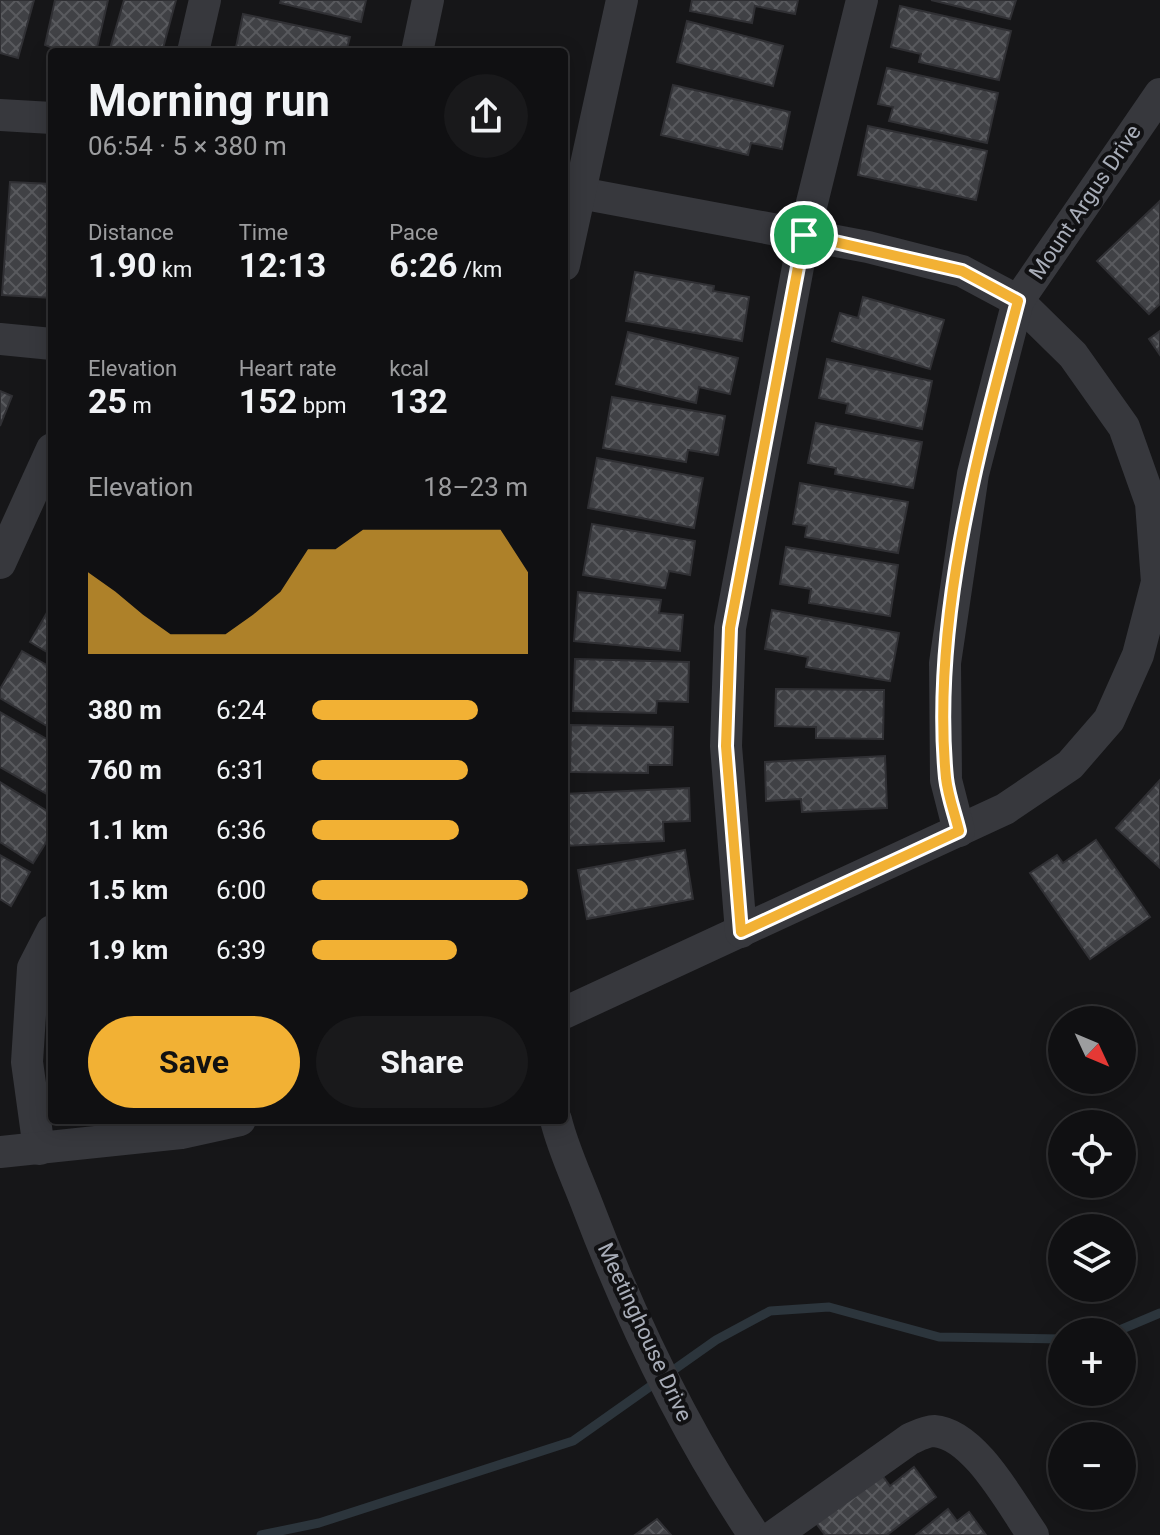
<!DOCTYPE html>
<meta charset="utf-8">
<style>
body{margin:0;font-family:Roboto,sans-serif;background:#19191b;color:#f1f3f6;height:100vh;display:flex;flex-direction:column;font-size:30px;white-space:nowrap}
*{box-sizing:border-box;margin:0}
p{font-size:26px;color:#9c9d9f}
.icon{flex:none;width:44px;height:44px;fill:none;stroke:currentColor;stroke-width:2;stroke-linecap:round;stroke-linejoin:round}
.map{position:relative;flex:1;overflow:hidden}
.panel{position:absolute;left:48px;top:48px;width:520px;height:1076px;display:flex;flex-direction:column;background:#101012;border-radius:8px;box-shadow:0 4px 20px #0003,0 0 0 2px #303032}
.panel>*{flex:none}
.needle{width:52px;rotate:134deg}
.controls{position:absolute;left:1048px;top:1006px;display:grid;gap:16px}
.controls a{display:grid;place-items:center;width:88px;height:88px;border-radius:50%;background:#101012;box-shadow:0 4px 20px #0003,0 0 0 2px #303032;font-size:40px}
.pin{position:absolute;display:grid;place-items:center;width:68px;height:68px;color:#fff;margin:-34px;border:4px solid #fff;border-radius:50%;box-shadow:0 2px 8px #0007}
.round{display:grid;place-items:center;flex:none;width:84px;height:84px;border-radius:42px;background:#19191b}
.headline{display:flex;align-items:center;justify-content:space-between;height:136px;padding:0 40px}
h1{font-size:44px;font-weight:700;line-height:60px}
.metrics{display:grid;grid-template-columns:repeat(3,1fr);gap:12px;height:136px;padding:8px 40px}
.metrics div{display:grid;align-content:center}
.metrics b{font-size:34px;font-weight:700}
.metrics small{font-size:22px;font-weight:400}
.metrics p{font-size:22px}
.chart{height:224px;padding:16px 40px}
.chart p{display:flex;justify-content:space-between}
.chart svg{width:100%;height:144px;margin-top:8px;fill:#f2b134;opacity:.7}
.cta{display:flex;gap:16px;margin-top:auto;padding:16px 40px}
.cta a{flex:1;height:92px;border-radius:48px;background:#f2b134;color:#111;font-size:32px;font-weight:700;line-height:92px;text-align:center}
.cta a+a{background:#19191b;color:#f1f3f6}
ul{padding:0 40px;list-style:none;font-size:26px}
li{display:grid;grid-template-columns:128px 96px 1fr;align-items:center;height:60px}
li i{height:20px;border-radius:10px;background:#f2b134}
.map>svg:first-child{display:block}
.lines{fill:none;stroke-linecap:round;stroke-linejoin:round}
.stream{stroke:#2c353c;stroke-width:9}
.building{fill:url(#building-cross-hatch);stroke:#303034;stroke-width:2}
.minor{stroke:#37383d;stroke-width:32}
.route-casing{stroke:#fff;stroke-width:16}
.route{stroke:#f2b134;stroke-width:10}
.labels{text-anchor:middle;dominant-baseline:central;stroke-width:8;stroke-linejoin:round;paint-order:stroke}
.street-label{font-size:22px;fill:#a8adb8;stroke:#111113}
</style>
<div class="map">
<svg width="1160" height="1535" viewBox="0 0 1160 1535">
<defs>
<pattern id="building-cross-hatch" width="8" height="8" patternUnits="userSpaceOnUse" patternTransform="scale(2)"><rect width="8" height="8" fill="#404145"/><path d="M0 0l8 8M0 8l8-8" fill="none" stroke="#595a5e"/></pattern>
</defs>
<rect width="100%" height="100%" fill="#161618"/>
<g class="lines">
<g class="stream">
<path d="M1115 1332 1160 1313"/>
<path d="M261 1535 319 1523 573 1441 716 1340 770 1311 829 1307 939 1337 1062 1339"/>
</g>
</g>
<g class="building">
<path d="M0 0H34L18 58 0 53Z"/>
<path d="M55 0H108L96 52H63L45 45Z"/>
<path d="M124 0H176L162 52H109Z"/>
<path d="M281 0H366L361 22 280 3Z"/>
<path d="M692 0H798L795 14 755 6 752 23 690 11Z"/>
<path d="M931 0H1016L1010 19Z"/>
<path d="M900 6 1011 31 999 80 919 62 921 54 891 47Z"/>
<path d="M243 14 350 37 346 52H235Z"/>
<path d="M687 21 783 46 773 86 677 62Z"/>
<path d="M887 68 998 93 987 143 889 121 893 107 878 104Z"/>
<path d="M673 85 790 112 782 149 751 143 748 155 661 135Z"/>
<path d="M868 126 987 151 976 200 858 175Z"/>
<path d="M10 182 52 184V298L2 295Z"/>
<path d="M1160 201V304L1149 314 1097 261Z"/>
<path d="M635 272 714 286 713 291 749 297 742 341 626 321Z"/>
<path d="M863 297 944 320 930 369 832 341 840 313 858 318Z"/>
<path d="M1160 331V355L1149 339Z"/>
<path d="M628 332 738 358 730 394 699 387 696 403 616 384Z"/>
<path d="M827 359 932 381 922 429 846 413 848 404 819 398Z"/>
<path d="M0 391 12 396 0 426Z"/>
<path d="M612 397 725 416 718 455 688 450 686 462 603 448Z"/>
<path d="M816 423 922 442 913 488 835 474 836 468 808 463Z"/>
<path d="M597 458 703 478 694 528 588 508Z"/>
<path d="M800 483 908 502 898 553 805 537 807 526 793 524Z"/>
<path d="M592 524 695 541 690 575 669 571 665 588 583 575Z"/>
<path d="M786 547 898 565 890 616 809 603 811 589 780 584Z"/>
<path d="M578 592 661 600 659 613 683 615 680 651 574 641Z"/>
<path d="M52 604V655L30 642Z"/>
<path d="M772 610 899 633 890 681 806 667 808 657 765 649Z"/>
<path d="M22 651 52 668V729L0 698V689Z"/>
<path d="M575 659 689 662 688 702 657 701 656 713 573 711Z"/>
<path d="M776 689 884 690 883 739 816 738V727L775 726Z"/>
<path d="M0 712 52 742V797L0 767Z"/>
<path d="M571 725 673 727 672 765H648V773L570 772Z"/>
<path d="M885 756 887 808 802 812 801 799 766 801 765 762Z"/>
<path d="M1160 780V868L1116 828Z"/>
<path d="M0 782 52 814V833L33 863 0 842Z"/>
<path d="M689 788 690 821 663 822 664 841 564 846V794Z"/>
<path d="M1096 840 1150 917 1090 959 1030 873 1057 855 1063 863Z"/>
<path d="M685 850 693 899 587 919 578 870Z"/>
<path d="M0 855 30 872 11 906 0 899Z"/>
<path d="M914 1467 936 1497 887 1535H825L816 1523 882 1475 890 1486Z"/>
<path d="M948 1509 957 1521 969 1512 986 1535H916Z"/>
<path d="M657 1519 671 1535H635Z"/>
</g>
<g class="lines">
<g class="minor">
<path d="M193 52 205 0"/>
<path d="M417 52 428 0"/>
<path d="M0 115 52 118"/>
<path d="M564 190 868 247 962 271 1018 301 1073 355 1124 427 1151 503 1157 582 1138 655 1109 720 1070 765 1005 809 564 1013"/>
<path d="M564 265 622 0"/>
<path d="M0 339 52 344"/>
<path d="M0 563 52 449"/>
<path d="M959 831 946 780 945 663 973 474 1018 301 1160 94"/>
<path d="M741 932 726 746 730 628 804 235 862 0"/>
<path d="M556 1120C563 1149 577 1178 588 1207 631 1320 686 1434 754 1535"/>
<path d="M39 1149 27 1062 33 968 52 931"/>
<path d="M0 1152 181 1133 240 1120"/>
<path d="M775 1535 910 1439C917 1436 926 1431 934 1431 975 1434 1011 1504 1033 1535"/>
</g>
</g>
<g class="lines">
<g class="route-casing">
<path id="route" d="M804 235 962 271 1018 301C978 451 931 622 946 778 948 796 955 814 959 831L741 932 726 746 730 628Z"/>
</g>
<use href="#route" class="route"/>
</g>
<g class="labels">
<g class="street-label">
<text transform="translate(1085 202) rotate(-56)">Mount Argus Drive</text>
<text transform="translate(645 1332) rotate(65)">Meetinghouse Drive</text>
</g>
</g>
</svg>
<div class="controls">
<a><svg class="needle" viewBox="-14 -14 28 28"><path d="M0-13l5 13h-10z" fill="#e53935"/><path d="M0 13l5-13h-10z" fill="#9c9d9f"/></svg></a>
<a><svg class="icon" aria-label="locate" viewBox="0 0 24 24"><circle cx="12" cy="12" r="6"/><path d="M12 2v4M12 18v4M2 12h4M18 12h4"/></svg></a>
<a><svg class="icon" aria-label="layers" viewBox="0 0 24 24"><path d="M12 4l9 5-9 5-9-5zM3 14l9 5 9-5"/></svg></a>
<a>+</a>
<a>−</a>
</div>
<div class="pin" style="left:804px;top:235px;background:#1e9e55"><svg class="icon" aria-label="arrive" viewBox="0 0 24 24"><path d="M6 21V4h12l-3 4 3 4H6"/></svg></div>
<section class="panel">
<div class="headline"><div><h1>Morning run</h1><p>06:54 · 5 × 380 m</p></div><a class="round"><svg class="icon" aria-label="share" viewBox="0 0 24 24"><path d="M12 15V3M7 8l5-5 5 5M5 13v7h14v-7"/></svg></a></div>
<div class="metrics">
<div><p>Distance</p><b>1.90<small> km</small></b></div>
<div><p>Time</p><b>12:13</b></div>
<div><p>Pace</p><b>6:26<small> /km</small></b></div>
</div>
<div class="metrics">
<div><p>Elevation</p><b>25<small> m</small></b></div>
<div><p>Heart rate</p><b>152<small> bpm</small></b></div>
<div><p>kcal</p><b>132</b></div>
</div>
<div class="chart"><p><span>Elevation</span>18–23 m</p>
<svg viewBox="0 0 160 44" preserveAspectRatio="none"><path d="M0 44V19L10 25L20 32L30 38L40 38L50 38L60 32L70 25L80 12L90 12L100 6L110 6L120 6L130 6L140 6L150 6L160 19V44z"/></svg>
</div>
<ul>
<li><b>380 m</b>6:24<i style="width:77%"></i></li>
<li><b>760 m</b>6:31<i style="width:72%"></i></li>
<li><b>1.1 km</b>6:36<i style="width:68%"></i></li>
<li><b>1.5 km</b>6:00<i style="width:100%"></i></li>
<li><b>1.9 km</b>6:39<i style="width:67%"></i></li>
</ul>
<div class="cta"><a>Save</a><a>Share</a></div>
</section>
</div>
